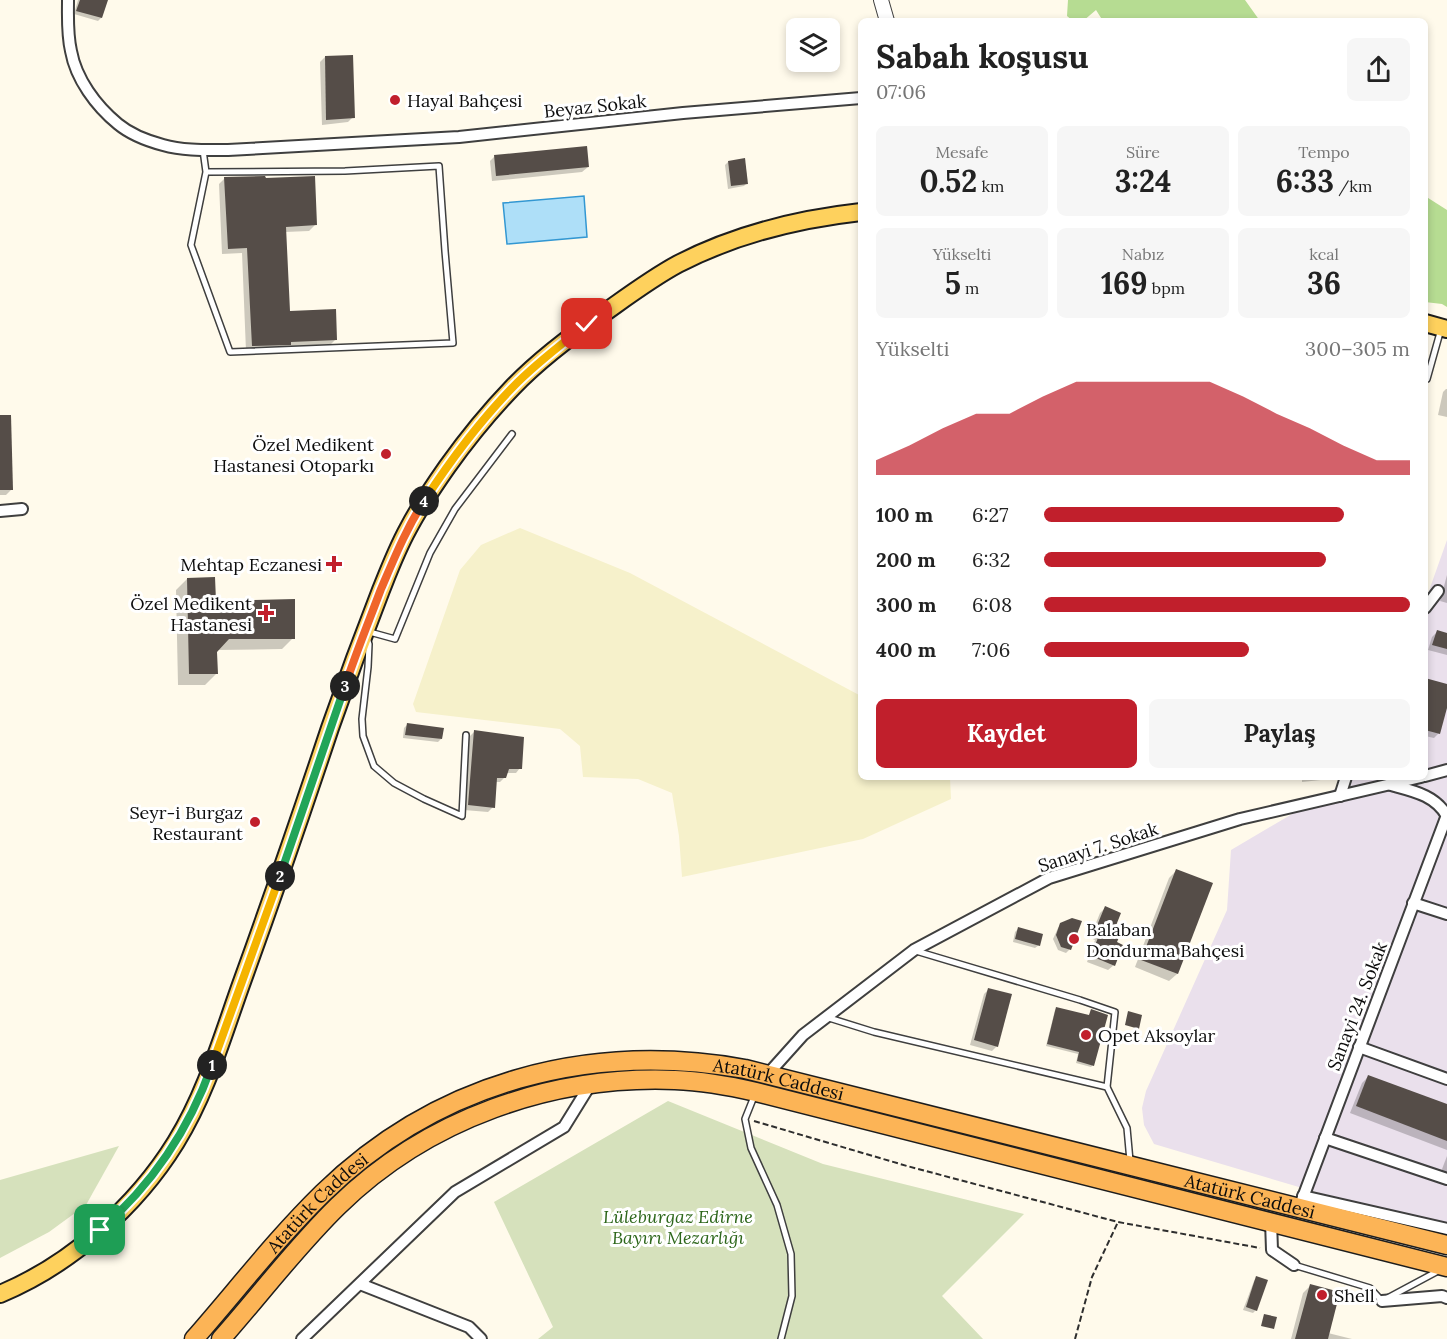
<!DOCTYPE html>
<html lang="tr">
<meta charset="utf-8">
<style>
body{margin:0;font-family:Lora,serif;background:#f6f6f6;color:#222;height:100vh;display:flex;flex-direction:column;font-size:22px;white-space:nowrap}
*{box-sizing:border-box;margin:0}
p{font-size:20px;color:#767676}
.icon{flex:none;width:33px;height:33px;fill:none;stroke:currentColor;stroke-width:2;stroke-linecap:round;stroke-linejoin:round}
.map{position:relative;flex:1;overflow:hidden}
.details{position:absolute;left:858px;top:18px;width:570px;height:762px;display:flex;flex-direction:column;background:#fff;border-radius:9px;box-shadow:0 3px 9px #0003}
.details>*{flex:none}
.tools{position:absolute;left:786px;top:18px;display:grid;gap:12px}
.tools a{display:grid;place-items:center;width:54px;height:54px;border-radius:9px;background:#fff;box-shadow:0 3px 9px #0003;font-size:30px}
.pin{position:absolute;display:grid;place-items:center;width:51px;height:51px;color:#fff;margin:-26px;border-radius:12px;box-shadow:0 3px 9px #0006}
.km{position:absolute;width:30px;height:30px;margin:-15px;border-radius:50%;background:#222;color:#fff;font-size:16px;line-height:30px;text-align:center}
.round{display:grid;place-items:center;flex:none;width:63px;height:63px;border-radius:9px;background:#f6f6f6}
.summary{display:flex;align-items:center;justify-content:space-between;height:102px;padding:0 18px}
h1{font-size:33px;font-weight:700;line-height:45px}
.stats{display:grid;grid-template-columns:repeat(3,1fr);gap:9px;height:102px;padding:6px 18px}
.stats div{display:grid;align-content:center;border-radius:9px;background:#f6f6f6;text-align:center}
.stats b{font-size:30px;font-weight:700}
.stats small{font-size:16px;font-weight:400}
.stats p{font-size:16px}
.chart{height:168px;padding:12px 18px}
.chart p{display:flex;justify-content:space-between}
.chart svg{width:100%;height:108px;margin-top:6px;fill:#c11f2c;opacity:.7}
.primary-button{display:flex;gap:12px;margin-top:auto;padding:12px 18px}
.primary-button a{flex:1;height:69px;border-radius:9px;background:#c11f2c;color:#fff;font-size:24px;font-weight:700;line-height:69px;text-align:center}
.primary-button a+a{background:#f6f6f6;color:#222}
ul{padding:0 18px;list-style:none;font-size:20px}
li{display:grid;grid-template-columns:96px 72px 1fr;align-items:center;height:45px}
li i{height:15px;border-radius:8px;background:#c11f2c}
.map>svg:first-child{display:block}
.industrial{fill:#eae0ec}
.farmland{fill:#f6f1cb}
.forest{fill:#b6dc92}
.cemetery{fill:#d6e1bc}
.water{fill:#aedff8;stroke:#3297d2;stroke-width:1.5}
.shadow{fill:#0003}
.building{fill:#554d48}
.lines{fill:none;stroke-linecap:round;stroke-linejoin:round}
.service-casing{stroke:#3f3f3f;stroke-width:8}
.minor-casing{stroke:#3f3f3f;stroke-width:14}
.tertiary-casing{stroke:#3f3f3f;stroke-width:16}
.primary-casing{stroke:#1d1d1d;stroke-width:20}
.trunk-casing{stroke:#1d1d1d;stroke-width:21}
.path{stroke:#2e2e2e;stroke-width:2;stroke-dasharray:6 3;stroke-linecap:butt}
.service{stroke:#fff;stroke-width:5}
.minor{stroke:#fff;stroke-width:10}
.tertiary{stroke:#fff;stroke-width:14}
.primary{stroke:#fed15d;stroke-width:16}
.trunk{stroke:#fcb456;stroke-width:18}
.split-1-casing{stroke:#fff;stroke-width:12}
.split-2-casing{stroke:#fff;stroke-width:12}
.split-3-casing{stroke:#fff;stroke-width:12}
.split-4-casing{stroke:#fff;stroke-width:12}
.split-5-casing{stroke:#fff;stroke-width:12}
.split-1{stroke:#22a559;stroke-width:8}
.split-2{stroke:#f5b400;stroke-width:8}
.split-3{stroke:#22a559;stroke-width:8}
.split-4{stroke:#f0652b;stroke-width:8}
.split-5{stroke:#f5b400;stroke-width:8}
.poi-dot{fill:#c11f2c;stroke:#fff;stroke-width:2}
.labels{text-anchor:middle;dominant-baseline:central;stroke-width:6;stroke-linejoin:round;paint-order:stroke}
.poi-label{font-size:18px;fill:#0c0c0c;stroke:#fff;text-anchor:start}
.street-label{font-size:18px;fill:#0c0c0c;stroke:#fff}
.park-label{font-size:18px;font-style:italic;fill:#2c661a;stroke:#fff}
</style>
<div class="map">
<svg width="1447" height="1339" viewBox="0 0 1447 1339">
<rect width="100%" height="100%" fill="#fffaeb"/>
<path class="industrial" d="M1447 540V1223L1326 1195 1154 1144 1144 1125 1142 1108 1146 1091 1227 910 1231 850 1355 777H1425V602Z"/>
<path class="farmland" d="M520 528 630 573 861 696V777H950L951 799 863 839 682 877 679 836 672 793 638 779 583 777 580 746 560 729 416 712 413 704 460 570 481 545Z"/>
<g class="forest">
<path d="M1068 0H1245L1260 21H1103L1096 10 1083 21H1073L1067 16Z"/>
<path d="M1425 196 1447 210V307L1442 304 1425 302Z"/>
</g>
<g class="cemetery">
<path d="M668 1101 823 1164 1024 1214 942 1296 983 1339H538L553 1327 494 1202Z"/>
<path d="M119 1146 86 1205 49 1232 0 1258V1180Z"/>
</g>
<path class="water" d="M584 196 587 237 507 244 503 203Z"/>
<g class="shadow">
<path d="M78 0H106L101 18 98 21 74 14Z"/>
<path d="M325 57 353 117 348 122 322 125 320 62Z"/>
<path d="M495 156 588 167 582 172 492 181 490 161Z"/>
<path d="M728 162 747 183 744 186 728 189 725 165Z"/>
<path d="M225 178 315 225 309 231 285 232 288 312 336 339 330 345 287 347 246 351 242 253 222 254 219 184Z"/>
<path d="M1446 389H1447V417L1438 415 1443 392Z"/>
<path d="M0 417 11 490 6 495H0Z"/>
<path d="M1447 575V603L1440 601Z"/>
<path d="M187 579 214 603 293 638 282 649 216 650V674L205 685H178L176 590Z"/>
<path d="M1437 632 1447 635V655L1428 650 1432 637Z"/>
<path d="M1425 679 1447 685V702L1439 733 1434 738 1425 736Z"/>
<path d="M407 725 441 739 438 742 403 738 404 728Z"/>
<path d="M474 732 520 768 516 773H506L505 777 500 782H495L493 807 488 812 464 810 469 737Z"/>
<path d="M1302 777H1324L1321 780 1302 782Z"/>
<path d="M1176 871 1211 884 1177 974 1169 981 1135 967 1169 878Z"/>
<path d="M1105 908 1114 929 1115 943 1114 965 1108 970 1087 962 1095 940 1090 938 1100 913Z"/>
<path d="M1080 922 1069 950 1066 953 1058 950 1053 939 1058 928 1061 924Z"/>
<path d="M1018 929 1039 945 1035 948 1013 942 1015 932Z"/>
<path d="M989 989 997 1046 992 1051 970 1045 984 994Z"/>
<path d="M1057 1008 1089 1016 1091 1011 1093 1065 1091 1067 1076 1063 1078 1054 1046 1046 1055 1010Z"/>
<path d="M1369 1076 1447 1106V1150L1350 1113 1362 1083Z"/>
<path d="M1447 1156V1181L1439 1177Z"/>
<path d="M1257 1278 1256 1310 1253 1313 1243 1310 1254 1281Z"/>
<path d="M1310 1286 1328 1333 1352 1339H1291L1303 1293Z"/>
</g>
<g class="building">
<path d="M80 0H108L102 18 76 11Z"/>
<path d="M353 55 355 118 326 120 325 56Z"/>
<path d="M587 146 589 167 496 176 494 155Z"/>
<path d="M745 158 748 184 731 186 728 161Z"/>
<path d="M265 176 266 178 315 176 317 225 286 227 290 311 336 309 337 340 291 342V345L252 346 247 248 228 249 224 177Z"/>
<path d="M0 415H11L13 490H0Z"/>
<path d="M215 577 216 601 295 599V639H229L217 652 218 674H189L187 578Z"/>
<path d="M1437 630 1447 633V649L1432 645Z"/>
<path d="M1425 678 1447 684V708L1440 734 1425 730Z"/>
<path d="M407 723 444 728 442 739 405 735Z"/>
<path d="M474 730 524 737 522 769H509L506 778H497L495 808 468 805Z"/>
<path d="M1176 869 1213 883 1178 974 1141 960Z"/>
<path d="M1105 906 1121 913 1115 928 1122 930 1117 942 1123 945 1115 966 1091 956 1099 935 1094 933Z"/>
<path d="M1072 918 1082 921 1071 950 1061 947 1056 935 1060 923Z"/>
<path d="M1018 927 1043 934 1040 946 1015 939Z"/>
<path d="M988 988 1012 994 998 1047 974 1040Z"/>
<path d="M1056 1007 1089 1015 1091 1009 1108 1015 1094 1066 1077 1061 1079 1052 1047 1044Z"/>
<path d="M1128 1011 1142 1015 1139 1029 1125 1025Z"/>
<path d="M1368 1075 1447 1104V1141L1356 1106Z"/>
<path d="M1256 1276 1268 1280 1257 1311 1246 1307Z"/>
<path d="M1310 1284 1340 1292 1328 1339H1295Z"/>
<path d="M1264 1314 1277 1317 1274 1329 1261 1326Z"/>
</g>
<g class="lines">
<g class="service-casing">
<g id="service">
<path d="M203 150 206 172 345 171 439 166 445 251 453 343 230 352 191 245 206 172"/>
<path d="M1427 379 1441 329"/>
<path d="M366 631 395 639 430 553 455 509 512 434"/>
<path d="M367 638 369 644 368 667 362 719 363 736 374 766 394 783 424 799 462 816 466 735"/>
<path d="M916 951 1080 1000 1115 1012 1107 1087"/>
<path d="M826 1017 874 1032 1107 1087 1127 1128 1130 1161"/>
<path d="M755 1094 745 1119 751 1148 777 1205 791 1254 792 1296 781 1339"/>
<path d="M1294 1265 1370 1288 1382 1301 1438 1271"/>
</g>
</g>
<g class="minor-casing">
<g id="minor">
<path d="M68 0C68 17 67 34 71 51 76 79 96 106 118 124 130 134 148 141 163 145 184 151 207 150 228 150L459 137 683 113 861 98"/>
<path d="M0 511 22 509"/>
<path d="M1425 608 1438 591"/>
<path d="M1425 776 1447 770"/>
<path d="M1391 785C1413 791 1435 795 1447 816"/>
<path d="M1340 796 1346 777"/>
<path d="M1413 903 1447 914"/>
<path d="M1359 1047 1447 1079"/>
<path d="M768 1074 803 1035 914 950 1049 878 1240 819 1421 777"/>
<path d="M1325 1138 1447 1179"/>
<path d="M1303 1196 1447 1229"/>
<path d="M1299 1208 1447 815"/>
<path d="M1271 1221 1272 1250 1294 1265"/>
<path d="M360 1284 469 1327 481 1339"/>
<path d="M1382 1301 1442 1296 1447 1298"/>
<path d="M302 1339 455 1192 564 1127 590 1085"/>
</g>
</g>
<g class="tertiary-casing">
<path id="tertiary" d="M881 0 887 21"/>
</g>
<g class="primary-casing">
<g id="primary">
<path d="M1425 323 1447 329"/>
<path d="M0 1294C70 1265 136 1207 176 1142 207 1092 223 1034 243 979 273 896 302 812 330 728 346 682 363 636 381 590 389 570 397 549 408 529 419 508 433 487 447 467 467 439 489 412 513 387 540 359 572 335 604 313 628 296 652 278 678 264 734 235 798 219 861 212"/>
</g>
</g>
<g class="trunk-casing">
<g id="trunk">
<path id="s1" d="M194 1339C237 1290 276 1239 323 1193 437 1082 589 1041 745 1069L1447 1245"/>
<path d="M221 1339C260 1295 296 1247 338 1206 427 1119 551 1075 675 1080 702 1081 730 1086 756 1092L1447 1267"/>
</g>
</g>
<g class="path">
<path d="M754 1121 907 1166 1118 1222 1260 1248"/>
<path d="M1075 1339 1092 1277 1118 1222"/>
</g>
<use href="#service" class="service"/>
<use href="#minor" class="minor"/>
<use href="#tertiary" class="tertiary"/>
<use href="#primary" class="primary"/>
<use href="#trunk" class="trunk"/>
</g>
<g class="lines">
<g class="split-1-casing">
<path id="split-1" d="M100 1230C152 1185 189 1130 212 1065"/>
</g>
<g class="split-2-casing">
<path id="split-2" d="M212 1065 280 876"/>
</g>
<g class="split-3-casing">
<path id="split-3" d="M280 876 345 686"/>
</g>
<g class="split-4-casing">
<path id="split-4" d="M345 686C356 653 369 621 381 589 394 559 406 529 424 501"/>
</g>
<g class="split-5-casing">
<path id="split-5" d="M424 501C450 461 479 422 513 387 535 364 562 344 587 324"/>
</g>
<use href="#split-1" class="split-1"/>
<use href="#split-2" class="split-2"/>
<use href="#split-3" class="split-3"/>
<use href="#split-4" class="split-4"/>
<use href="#split-5" class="split-5"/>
</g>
<g class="poi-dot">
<circle cx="395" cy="100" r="6"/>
<circle cx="386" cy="454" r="6"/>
<path d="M331 555h6v6h6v6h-6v6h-6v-6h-6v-6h6z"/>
<path d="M263 604h6v6h6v6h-6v6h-6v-6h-6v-6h6z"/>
<circle cx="255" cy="822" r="6"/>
<circle cx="1074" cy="939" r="6"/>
<circle cx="1086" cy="1035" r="6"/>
<circle cx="1322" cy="1295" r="6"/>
</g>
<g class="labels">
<g class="poi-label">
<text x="407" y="100">Hayal Bahçesi</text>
<text x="374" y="444" text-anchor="end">Özel Medikent<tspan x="374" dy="21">Hastanesi Otoparkı</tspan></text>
<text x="322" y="564" text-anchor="end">Mehtap Eczanesi</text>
<text x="252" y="603" text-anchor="end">Özel Medikent<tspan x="252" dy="21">Hastanesi</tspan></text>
<text x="243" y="812" text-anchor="end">Seyr-i Burgaz<tspan x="243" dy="21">Restaurant</tspan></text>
<text x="1086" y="929">Balaban<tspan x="1086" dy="21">Dondurma Bahçesi</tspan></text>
<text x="1098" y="1035">Opet Aksoylar</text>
<text x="1334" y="1295">Shell</text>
</g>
<g class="street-label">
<text transform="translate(595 106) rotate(-6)">Beyaz Sokak</text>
<text transform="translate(1098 847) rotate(-18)">Sanayi 7. Sokak</text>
<text transform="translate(1357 1006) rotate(-69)">Sanayi 24. Sokak</text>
<text stroke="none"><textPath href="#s1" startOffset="687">Atatürk Caddesi</textPath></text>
<text stroke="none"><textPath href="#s1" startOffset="1173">Atatürk Caddesi</textPath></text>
<text stroke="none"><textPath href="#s1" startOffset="184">Atatürk Caddesi</textPath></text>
</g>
<g class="park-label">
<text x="678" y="1216">Lüleburgaz Edirne<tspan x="678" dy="21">Bayırı Mezarlığı</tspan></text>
</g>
</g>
</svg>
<div class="tools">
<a><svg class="icon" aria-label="layers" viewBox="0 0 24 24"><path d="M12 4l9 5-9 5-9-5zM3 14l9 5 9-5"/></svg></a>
</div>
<div class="pin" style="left:100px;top:1230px;background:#1e9e55"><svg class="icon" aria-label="arrive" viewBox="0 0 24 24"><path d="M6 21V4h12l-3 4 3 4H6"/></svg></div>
<div class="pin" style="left:587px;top:324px;background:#d93025"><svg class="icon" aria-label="check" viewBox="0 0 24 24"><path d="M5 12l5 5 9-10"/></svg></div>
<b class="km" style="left:212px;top:1065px">1</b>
<b class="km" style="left:280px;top:876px">2</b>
<b class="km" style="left:345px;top:686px">3</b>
<b class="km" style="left:424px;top:501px">4</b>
<section class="details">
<div class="summary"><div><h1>Sabah koşusu</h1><p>07:06</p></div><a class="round"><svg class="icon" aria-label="share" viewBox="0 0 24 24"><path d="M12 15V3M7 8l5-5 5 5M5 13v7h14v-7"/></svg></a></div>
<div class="stats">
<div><p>Mesafe</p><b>0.52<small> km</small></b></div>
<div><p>Süre</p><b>3:24</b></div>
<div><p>Tempo</p><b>6:33<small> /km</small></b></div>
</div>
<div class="stats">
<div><p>Yükselti</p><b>5<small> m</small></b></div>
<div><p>Nabız</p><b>169<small> bpm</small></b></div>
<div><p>kcal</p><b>36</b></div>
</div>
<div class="chart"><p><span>Yükselti</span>300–305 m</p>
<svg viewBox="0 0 160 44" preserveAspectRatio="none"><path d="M0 44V38L10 32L20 25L30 19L40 19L50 12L60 6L70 6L80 6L90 6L100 6L110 12L120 19L130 25L140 32L150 38L160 38V44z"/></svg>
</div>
<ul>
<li><b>100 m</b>6:27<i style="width:82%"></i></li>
<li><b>200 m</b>6:32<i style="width:77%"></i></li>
<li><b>300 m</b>6:08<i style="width:100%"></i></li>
<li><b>400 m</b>7:06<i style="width:56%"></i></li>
</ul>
<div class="primary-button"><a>Kaydet</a><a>Paylaş</a></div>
</section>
</div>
